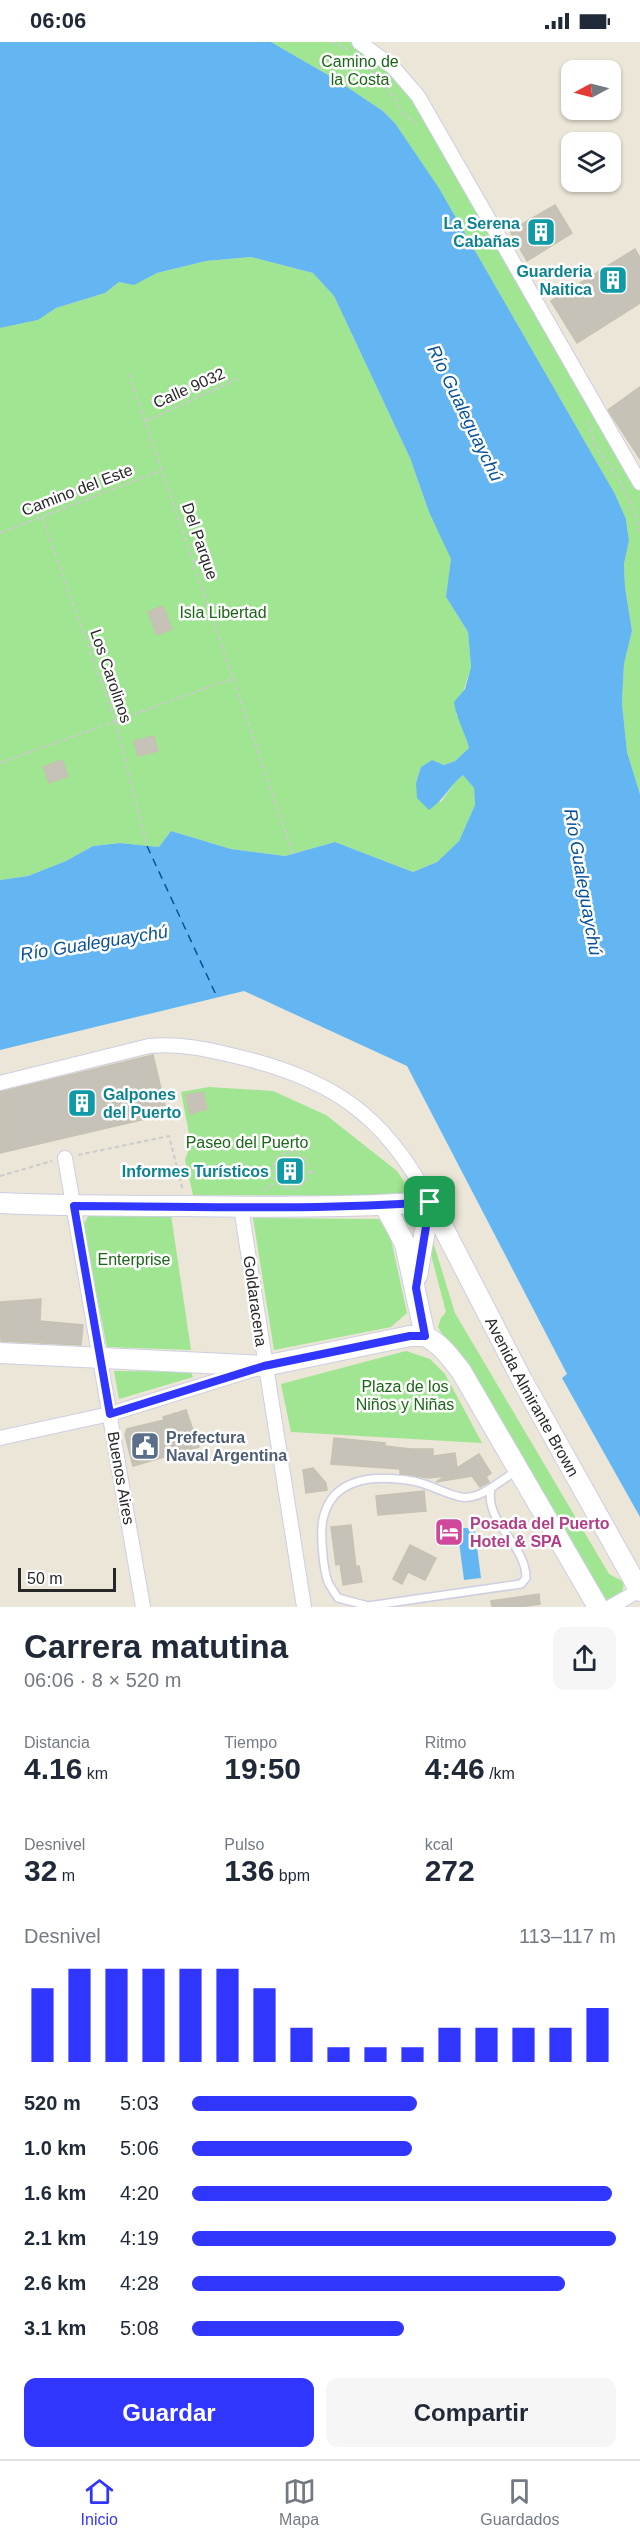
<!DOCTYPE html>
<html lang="es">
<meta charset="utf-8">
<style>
body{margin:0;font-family:Arial,sans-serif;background:#f6f6f7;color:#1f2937;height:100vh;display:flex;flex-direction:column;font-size:22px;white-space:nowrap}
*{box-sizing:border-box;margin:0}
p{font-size:20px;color:#747a83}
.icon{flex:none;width:33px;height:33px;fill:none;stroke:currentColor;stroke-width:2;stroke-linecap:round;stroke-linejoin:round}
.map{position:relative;height:1565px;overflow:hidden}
.side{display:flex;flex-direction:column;background:#fff;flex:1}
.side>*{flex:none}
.needle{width:39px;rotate:263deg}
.controls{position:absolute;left:561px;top:18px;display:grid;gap:12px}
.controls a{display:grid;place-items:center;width:60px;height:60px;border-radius:12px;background:#fff;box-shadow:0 2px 4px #0004;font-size:30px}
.scale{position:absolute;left:18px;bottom:15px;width:98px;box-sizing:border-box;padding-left:6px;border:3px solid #272727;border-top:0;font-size:16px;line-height:21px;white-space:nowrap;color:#272727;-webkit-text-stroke:4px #fff;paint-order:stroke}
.pin{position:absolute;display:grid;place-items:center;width:51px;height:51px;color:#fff;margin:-26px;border-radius:12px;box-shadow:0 3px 9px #0006}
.round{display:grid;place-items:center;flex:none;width:63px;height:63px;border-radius:12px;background:#f6f6f7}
.overview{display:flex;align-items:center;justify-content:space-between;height:102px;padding:0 24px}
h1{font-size:33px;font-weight:800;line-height:45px}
.figures{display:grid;grid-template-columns:repeat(3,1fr);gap:9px;height:102px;padding:6px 24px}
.figures div{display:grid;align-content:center}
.figures b{font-size:30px;font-weight:800}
.figures small{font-size:16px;font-weight:400}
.figures p{font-size:16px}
.chart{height:168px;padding:12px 24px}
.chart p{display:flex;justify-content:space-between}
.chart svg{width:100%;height:108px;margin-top:6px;stroke:#3136ff;stroke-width:6}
.action{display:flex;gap:12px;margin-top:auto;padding:12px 24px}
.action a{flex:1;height:69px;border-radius:12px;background:#3136ff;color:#fff;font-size:24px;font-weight:800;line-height:69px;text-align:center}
.action a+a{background:#f6f6f7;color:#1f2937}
ul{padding:0 24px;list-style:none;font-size:20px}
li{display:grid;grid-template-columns:96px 72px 1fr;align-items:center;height:45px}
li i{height:15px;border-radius:8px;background:#3136ff}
.status{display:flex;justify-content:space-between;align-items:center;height:42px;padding:0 30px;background:#fff;direction:ltr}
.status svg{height:16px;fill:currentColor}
.tabs{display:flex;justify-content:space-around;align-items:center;height:84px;border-top:2px solid #e0e1e3;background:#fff;font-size:16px;color:#747a83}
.tabs a{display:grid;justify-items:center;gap:3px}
.tabs .selected{color:#3136ff}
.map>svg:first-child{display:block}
.green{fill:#a0e591}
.water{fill:#64b6f3}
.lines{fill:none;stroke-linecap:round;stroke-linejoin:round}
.ferry{stroke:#07519b;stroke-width:1.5;stroke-dasharray:8 6;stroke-linecap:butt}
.building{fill:#c6c2b8;stroke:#c6c2b2;stroke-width:1.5}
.lane-casing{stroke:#cdcee2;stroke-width:10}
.street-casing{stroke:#cdcee2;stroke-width:16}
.secondary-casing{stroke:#cdcee2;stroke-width:22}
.path{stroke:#cbcbcb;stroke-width:2;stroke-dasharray:4.5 3;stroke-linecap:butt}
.lane{stroke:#fff;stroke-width:7}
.street{stroke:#fff;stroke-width:14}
.secondary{stroke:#fff;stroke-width:20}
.route-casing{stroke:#fff;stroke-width:12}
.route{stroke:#3136ff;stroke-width:8}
.labels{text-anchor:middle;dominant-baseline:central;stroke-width:5;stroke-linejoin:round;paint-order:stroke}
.park-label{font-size:16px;fill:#1a6616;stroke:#fff}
.culture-label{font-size:16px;font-weight:bold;fill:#0d838f;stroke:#fff;text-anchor:end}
.street-label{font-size:16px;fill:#272727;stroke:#fff}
.service-label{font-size:16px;font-weight:bold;fill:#4e5e75;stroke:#fff;text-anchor:start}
.hotel-label{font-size:16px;font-weight:bold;fill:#b23c85;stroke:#fff;text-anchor:start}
.water-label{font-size:18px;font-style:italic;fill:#07519b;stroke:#fff}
</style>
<div class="status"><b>06:06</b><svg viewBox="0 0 49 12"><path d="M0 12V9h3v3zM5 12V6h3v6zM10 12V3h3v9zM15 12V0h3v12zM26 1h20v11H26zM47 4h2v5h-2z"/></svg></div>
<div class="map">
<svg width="640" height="1565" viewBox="0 0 640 1565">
<rect width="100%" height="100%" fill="#ebe6d8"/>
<g class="green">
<path d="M271 0H359L393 25 640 441V752L627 710 622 661 624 622 632 589 625 545 624 522 629 499 626 477 615 452 439 146 395 81 383 69 335 37Z"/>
<path d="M251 215 313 231 334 254 410 416 429 470 452 517 446 555 468 590 471 625 456 672 463 683 469 706 455 719 444 723 432 718 421 725 416 741 441 760 455 740 463 732 474 746 475 763 459 799 437 820 413 830 335 800 285 814 231 807 171 789 159 805 120 801 93 804 66 819 28 834 0 838V286L38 278 56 266 105 251 119 240 134 242 157 231 206 219Z"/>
<path d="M209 1045 273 1049 326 1073 397 1129 414 1154 193 1153 185 1118 191 1102 181 1050Z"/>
<path d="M90 1170 171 1173 191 1308 107 1305 83 1184Z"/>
<path d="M253 1176 379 1177 391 1197 407 1271 391 1285 274 1308Z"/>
<path d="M430 1190 455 1271 609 1532 624 1540 622 1553C615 1558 608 1562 600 1555L438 1285 441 1276 446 1270 429 1205Z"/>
<path d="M406 1309 430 1317 445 1332 482 1401 291 1390 281 1342Z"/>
<path d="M114 1329 191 1330 193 1335 119 1357Z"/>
</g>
<g class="water">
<path d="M0 0H271L335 37 383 69 395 81 439 146 615 452 626 477 629 499 624 522 625 545 632 589 624 622 622 661 627 710 640 752V1475L562 1336 567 1332 407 1024 244 949 0 1008V838L28 834 66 819 93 804 120 801 159 805 171 789 231 807 285 814 335 800 413 830 437 820 459 799 475 763 474 746 463 733C449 744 444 758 429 768L417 756 416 741 421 725 432 718 444 723 455 719 469 706C465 690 456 676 454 660L465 647 471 625 468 590 446 555 451 517 429 470 410 416 334 254 313 231 251 215 206 219 157 231 134 243 119 240 105 251 56 266 38 278 0 286Z"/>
<path d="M463 1486H468L470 1490 475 1489 481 1536 464 1538 458 1492H462Z"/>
</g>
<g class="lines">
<path class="ferry" d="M147 804 217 955"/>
</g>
<g class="building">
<path d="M555 163 572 191 527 219 510 189Z"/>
<path d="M635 207 640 216V261L577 301 551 259Z"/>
<path d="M640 345V417L608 368Z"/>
<path d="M163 564 172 587 157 593 148 570Z"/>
<path d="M154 694 158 709 138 714 134 699Z"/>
<path d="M62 718 68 734 49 741 43 725Z"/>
<path d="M153 1013 167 1072 0 1111V1050Z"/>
<path d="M203 1050 207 1067 190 1072 186 1053Z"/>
<circle cx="290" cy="1128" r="13"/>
<path d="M41 1257 40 1279 83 1283 81 1303 1 1299 0 1260Z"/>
<path d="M186 1368 199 1405 133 1424 125 1393 127 1387 164 1378 163 1375Z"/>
<path d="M334 1396 385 1401V1404L411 1407H433V1414L455 1411 457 1426 479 1412 491 1431 486 1435 489 1440 480 1445 472 1434 436 1440 445 1434 429 1436 400 1432V1427L331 1422Z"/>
<path d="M313 1426 326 1441 327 1448 306 1451 303 1428Z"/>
<path d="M424 1449 426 1469 378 1473 376 1454Z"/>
<path d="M351 1483 356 1525 359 1524 362 1540 343 1543 340 1522 336 1523 331 1485Z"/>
<path d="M410 1503 436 1516 425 1538 408 1530 402 1542 393 1537Z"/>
<path d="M539 1552 540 1562 520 1565H492L491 1559Z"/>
</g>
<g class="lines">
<g class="lane-casing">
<path id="lane" d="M491 1446C482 1452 472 1457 461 1455 445 1452 430 1442 413 1439 377 1433 332 1434 323 1477 320 1490 323 1527 328 1540 331 1546 335 1551 338 1556L368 1564 521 1542 526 1536C526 1502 484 1481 491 1446L516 1429"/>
</g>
<g class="street-casing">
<g id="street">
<path d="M359 0 393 25 418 54 640 441"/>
<path d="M0 1041 149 1004C179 1001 206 1007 235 1014 330 1036 385 1072 430 1160"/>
<path d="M65 1116 143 1565"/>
<path d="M241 1166 304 1565"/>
<path d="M0 1396 110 1372 255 1327"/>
<path d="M610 1565 640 1548"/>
</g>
</g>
<g class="secondary-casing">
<g id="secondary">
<path id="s1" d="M430 1160 522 1338 640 1549"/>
<path d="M0 1161C61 1164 122 1164 183 1164 266 1165 348 1166 430 1160"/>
<path d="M385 1164 405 1202 425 1294"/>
<path d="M417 1234 430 1160"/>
<path d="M425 1294C441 1302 450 1315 461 1329L598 1565"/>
<path d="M0 1311 264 1324 410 1294H425"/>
</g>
</g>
<g class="path">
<path d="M331 0 348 7"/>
<path d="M365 23 386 43 403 71 418 83"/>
<path d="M129 332 293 812"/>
<path d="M146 379 242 335"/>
<path d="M588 379 595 404 618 435 634 469 640 489"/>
<path d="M42 475 116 681 147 804"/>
<path d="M0 491 162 428"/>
<path d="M0 721 234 636"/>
<circle cx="291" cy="1128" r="18"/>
<path d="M293 1110V1104"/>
<path d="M78 1113 169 1094 183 1149"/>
<path d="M266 1126H273"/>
<path d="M309 1130 317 1131"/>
<path d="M0 1134 52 1119"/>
<path d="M264 1148 277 1140"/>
</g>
<use href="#lane" class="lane"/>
<use href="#street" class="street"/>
<use href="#secondary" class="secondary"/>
</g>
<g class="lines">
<g class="route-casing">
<path id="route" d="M430 1160 416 1246 425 1294H410L264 1324 110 1372 74 1164C193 1164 312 1169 430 1160Z"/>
</g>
<use href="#route" class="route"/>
</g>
<defs>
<g id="building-square" transform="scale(1.5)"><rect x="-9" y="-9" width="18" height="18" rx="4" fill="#0f9aa8" stroke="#fff"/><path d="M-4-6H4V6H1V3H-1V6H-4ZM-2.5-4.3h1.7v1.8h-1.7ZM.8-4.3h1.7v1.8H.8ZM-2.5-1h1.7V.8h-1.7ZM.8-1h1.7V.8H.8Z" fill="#fff"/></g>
<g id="civic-square" transform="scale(1.5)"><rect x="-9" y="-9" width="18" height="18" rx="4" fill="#5c6f8a" stroke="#fff"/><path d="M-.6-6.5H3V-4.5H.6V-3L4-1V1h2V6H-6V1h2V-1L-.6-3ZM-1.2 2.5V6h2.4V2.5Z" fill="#fff"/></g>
<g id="hotel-square" transform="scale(1.5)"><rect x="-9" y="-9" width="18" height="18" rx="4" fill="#d1479c" stroke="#fff"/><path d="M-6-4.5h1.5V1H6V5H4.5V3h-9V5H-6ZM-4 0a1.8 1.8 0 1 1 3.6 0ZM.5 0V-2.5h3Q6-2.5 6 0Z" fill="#fff"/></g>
</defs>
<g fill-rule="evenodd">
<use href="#building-square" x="541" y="190"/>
<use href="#building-square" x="613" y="238"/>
<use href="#building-square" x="82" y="1061"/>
<use href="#building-square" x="290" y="1129"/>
<use href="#civic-square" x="145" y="1404"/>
<use href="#hotel-square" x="449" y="1490"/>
</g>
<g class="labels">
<g class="park-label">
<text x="360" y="19">Camino de<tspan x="360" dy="18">la Costa</tspan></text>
<text x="223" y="570">Isla Libertad</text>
<text x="247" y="1100">Paseo del Puerto</text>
<text x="134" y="1217">Enterprise</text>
<text x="405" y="1344">Plaza de los<tspan x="405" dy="18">Niños y Niñas</tspan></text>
</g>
<g class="culture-label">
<text x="520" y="181">La Serena<tspan x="520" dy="18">Cabañas</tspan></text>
<text x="592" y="229">Guarderia<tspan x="592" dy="18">Naitica</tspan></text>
<text x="103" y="1052" text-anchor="start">Galpones<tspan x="103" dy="18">del Puerto</tspan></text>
<text x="269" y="1129">Informes Turísticos</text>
</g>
<g class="street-label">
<text transform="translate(189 346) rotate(-24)">Calle 9032</text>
<text transform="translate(77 448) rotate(-21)">Camino del Este</text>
<text transform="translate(200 499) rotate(71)">Del Parque</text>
<text transform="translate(111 634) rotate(71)">Los Carolinos</text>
<text transform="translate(255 1259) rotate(82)">Goldaracena</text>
<text stroke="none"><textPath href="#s1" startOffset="220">Avenida Almirante Brown</textPath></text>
<text transform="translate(121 1436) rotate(80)">Buenos Aires</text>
</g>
<g class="service-label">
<text x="166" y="1395">Prefectura<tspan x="166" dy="18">Naval Argentina</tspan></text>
</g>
<g class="hotel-label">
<text x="470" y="1481">Posada del Puerto<tspan x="470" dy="18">Hotel &amp; SPA</tspan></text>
</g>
<g class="water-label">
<text transform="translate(465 371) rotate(64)">Río Gualeguaychú</text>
<text transform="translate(583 840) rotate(80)">Río Gualeguaychú</text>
<text transform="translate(94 901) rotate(-9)">Río Gualeguaychú</text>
</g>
</g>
</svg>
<div class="controls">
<a><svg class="needle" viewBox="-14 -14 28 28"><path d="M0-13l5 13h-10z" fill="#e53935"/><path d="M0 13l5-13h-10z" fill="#747a83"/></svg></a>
<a><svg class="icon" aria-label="layers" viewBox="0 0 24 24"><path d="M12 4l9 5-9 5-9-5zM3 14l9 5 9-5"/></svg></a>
</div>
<div class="scale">50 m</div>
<div class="pin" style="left:430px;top:1160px;background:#1e9e55"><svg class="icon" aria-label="arrive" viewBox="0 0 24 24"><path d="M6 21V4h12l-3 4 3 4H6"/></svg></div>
</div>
<section class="side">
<div class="overview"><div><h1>Carrera matutina</h1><p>06:06 · 8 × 520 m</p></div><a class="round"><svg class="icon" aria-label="share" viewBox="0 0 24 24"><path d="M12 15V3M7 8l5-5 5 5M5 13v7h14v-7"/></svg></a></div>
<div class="figures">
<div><p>Distancia</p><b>4.16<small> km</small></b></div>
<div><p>Tiempo</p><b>19:50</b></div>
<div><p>Ritmo</p><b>4:46<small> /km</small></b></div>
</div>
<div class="figures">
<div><p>Desnivel</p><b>32<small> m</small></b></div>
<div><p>Pulso</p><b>136<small> bpm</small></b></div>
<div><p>kcal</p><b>272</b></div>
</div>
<div class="chart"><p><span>Desnivel</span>113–117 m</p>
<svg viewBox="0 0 160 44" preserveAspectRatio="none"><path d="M5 44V14M15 44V6M25 44V6M35 44V6M45 44V6M55 44V6M65 44V14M75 44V30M85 44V38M95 44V38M105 44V38M115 44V30M125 44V30M135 44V30M145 44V30M155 44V22"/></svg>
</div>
<ul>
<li><b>520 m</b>5:03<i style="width:53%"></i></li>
<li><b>1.0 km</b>5:06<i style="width:52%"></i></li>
<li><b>1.6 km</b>4:20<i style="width:99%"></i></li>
<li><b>2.1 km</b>4:19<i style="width:100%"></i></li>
<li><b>2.6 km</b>4:28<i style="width:88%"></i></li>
<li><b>3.1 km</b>5:08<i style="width:50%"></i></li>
</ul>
<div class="action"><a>Guardar</a><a>Compartir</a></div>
</section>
<nav class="tabs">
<a class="selected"><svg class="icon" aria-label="home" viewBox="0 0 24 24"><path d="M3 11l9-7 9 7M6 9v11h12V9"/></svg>Inicio</a>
<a><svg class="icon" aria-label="map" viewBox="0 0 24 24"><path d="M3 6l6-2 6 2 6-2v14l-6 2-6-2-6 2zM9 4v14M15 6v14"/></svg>Mapa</a>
<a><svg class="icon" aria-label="saved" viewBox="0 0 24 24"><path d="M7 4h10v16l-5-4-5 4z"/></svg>Guardados</a>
</nav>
